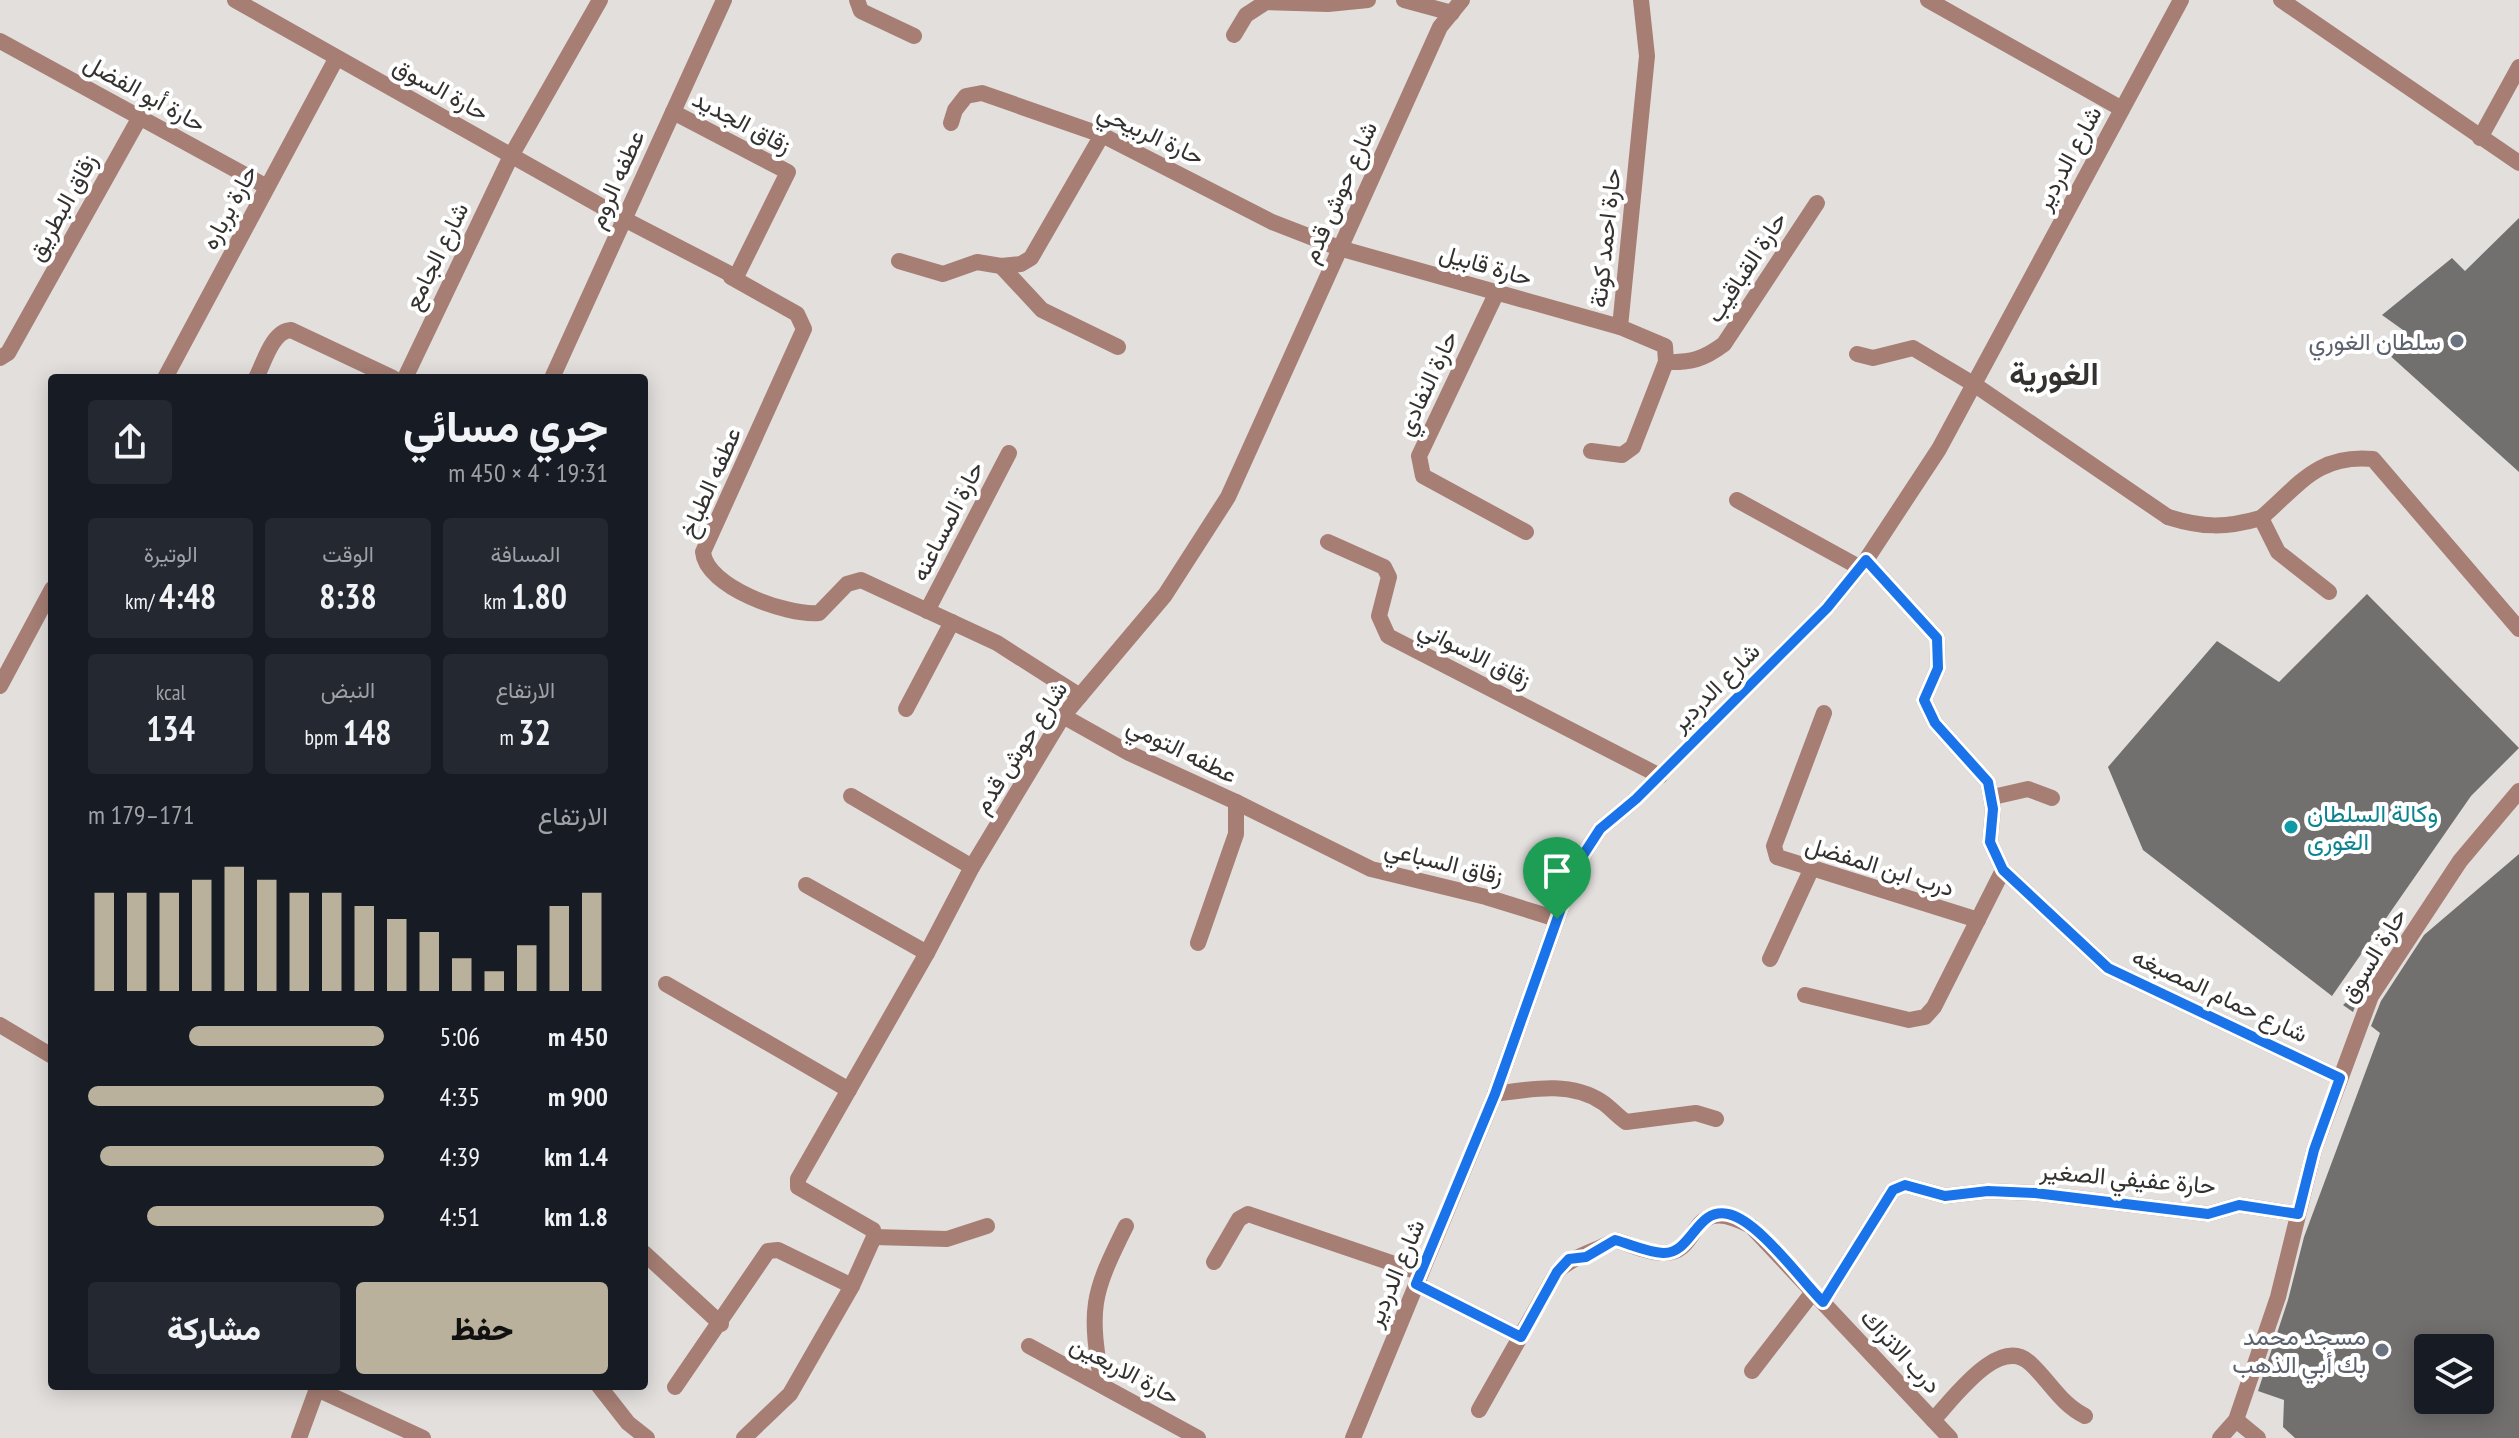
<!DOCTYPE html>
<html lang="ar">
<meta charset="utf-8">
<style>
body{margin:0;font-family:"PT Sans Narrow",Vazirmatn,sans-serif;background:#242831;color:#f1f3f6;direction:rtl;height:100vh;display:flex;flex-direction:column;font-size:30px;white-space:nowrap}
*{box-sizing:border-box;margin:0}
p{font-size:26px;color:#9ea1a6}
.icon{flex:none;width:44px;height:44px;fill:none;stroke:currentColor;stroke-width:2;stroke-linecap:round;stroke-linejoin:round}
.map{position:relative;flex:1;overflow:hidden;direction:ltr}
.drawer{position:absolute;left:48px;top:374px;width:600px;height:1016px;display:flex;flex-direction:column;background:#171b24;border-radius:8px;box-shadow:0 4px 20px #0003;direction:rtl}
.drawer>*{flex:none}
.buttons{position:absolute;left:2414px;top:1334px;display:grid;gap:16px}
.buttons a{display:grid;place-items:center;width:80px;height:80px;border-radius:8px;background:#171b24;box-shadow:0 4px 20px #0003;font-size:40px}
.pin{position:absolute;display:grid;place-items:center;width:68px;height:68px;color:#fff;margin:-82px -34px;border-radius:50% 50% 50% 0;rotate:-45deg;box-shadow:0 0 8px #0007}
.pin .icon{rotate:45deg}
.round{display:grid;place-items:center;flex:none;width:84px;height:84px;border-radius:8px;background:#242831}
.head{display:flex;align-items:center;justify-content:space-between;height:136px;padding:0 40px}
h1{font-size:44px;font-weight:800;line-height:60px}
.stats{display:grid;grid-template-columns:repeat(3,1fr);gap:12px;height:136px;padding:8px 40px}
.stats div{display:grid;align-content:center;border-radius:8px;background:#242831;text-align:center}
.stats b{font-size:34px;font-weight:800}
.stats small{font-size:22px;font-weight:400}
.stats p{font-size:22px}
.chart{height:224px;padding:16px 40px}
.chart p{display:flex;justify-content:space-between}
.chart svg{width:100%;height:144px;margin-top:8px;stroke:#bab19d;stroke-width:6}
.action{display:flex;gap:16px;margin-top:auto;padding:16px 40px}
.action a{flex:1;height:92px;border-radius:8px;background:#bab19d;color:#111;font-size:32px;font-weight:800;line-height:92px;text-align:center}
.action a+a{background:#242831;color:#f1f3f6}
ul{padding:0 40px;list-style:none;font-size:26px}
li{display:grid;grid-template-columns:128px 96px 1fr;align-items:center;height:60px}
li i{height:20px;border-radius:10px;background:#bab19d}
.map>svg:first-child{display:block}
.building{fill:#72706e;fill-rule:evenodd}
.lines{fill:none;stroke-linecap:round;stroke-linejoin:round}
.service{stroke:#a67e74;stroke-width:16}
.pedestrian{stroke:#a67e74;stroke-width:16}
.minor{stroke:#a67e74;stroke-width:16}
.route-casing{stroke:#fff;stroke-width:16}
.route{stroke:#1a73e8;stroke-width:10}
.worship-dot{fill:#6b7280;stroke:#fff;stroke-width:3}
.culture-dot{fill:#0f9aa8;stroke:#fff;stroke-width:3}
.labels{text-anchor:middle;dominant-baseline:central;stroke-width:8;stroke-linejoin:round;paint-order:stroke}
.street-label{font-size:24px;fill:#333231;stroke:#fff}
.worship-label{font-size:24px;fill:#5b616d;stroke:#fff;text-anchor:end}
.culture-label{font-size:24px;fill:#0d838f;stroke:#fff;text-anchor:start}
.district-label{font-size:32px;font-weight:bold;fill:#333231;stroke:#fff}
</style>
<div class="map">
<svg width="2519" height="1438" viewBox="0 0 2519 1438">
<rect width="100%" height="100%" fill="#e2dfdd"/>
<g class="building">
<path d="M2519 218V472L2386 352 2403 330 2382 315 2452 258 2465 271Z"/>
<path d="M2367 594 2519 748 2471 796 2332 996 2143 850 2108 767 2217 641 2279 682Z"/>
<path d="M2519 854V1438H2295L2283 1427 2284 1400 2258 1391 2288 1300 2304 1237 2380 1033 2371 1026 2381 1001 2424 935ZM2428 1348H2480V1400H2428Z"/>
<path d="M2364 987 2361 992 2353 1012 2343 1005Z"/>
</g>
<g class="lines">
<path class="service" d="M2168 517C2203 528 2226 528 2261 518"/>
<path class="pedestrian" d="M2281 0 2519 163"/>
<g class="minor">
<path d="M235 0 624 219 736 277 788 172 673 112"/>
<path d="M857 0 861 11 914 36"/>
<path d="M1404 0 1452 13"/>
<path d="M1928 0 2122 109"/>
<path d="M1234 35 1246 15 1266 2 1328 4 1368 0"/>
<path d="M0 41 267 187"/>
<path d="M951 123 955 110 966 96 982 93 1102 135 1272 222 1339 248 1620 327"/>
<path d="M2480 138 2519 67"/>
<path d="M899 261 943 274 977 262 1001 266 1021 264 1031 258 1102 135"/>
<path d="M1001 266 1042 310 1118 347"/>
<path d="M731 277 797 314 804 329 703 552C706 587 787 616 819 613L847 584 861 580 997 643 1080 696"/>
<path d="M1496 294 1419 456 1423 476 1526 532"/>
<path d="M1857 354 1873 358 1913 348 1975 385 2168 517"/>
<path d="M0 358 8 353 140 117"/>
<path d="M1666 362C1691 363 1704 359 1724 344L1817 203"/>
<path d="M165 378 336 59"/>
<path d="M256 378C264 363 272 331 291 330L393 378"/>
<path d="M405 378 511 156 600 0"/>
<path d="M552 378 724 0"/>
<path d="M1591 451 1622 455 1633 447 1666 362 1665 346 1620 327 1647 56 1641 0"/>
<path d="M1737 500 1857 566"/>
<path d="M1328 542 1384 567 1389 577 1379 616 1388 636 1660 776"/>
<path d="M1866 560 1937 638 1938 668 1924 700 1935 723 1988 782 1993 809 1990 842 2003 870 2108 968 2340 1078"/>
<path d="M2329 592 2278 552 2261 518C2300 484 2318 454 2373 459L2519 629"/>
<path d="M927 611 1009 453"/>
<path d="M0 686 52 589"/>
<path d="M906 709 952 622"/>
<path d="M1824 713 1774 846 1777 857 1978 920"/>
<path d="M1063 716 1129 753 1236 802V834L1198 943"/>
<path d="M851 796 972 867"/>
<path d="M1993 797 2028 789 2052 798"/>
<path d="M1236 802 1371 869 1486 897 1557 919"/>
<path d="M806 885 927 953"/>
<path d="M1770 959 1811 870"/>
<path d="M666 984 849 1090"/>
<path d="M1805 995 1909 1020 1925 1017 1934 1007 2003 870"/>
<path d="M0 1025 52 1056"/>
<path d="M1495 1094C1531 1089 1570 1081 1602 1102 1610 1107 1617 1116 1626 1122L1696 1113 1716 1119"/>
<path d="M874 1237 947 1239 987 1226"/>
<path d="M644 1253 721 1324"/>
<path d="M1214 1262 1239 1219 1248 1214 1421 1273"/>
<path d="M1416 1284 1521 1337"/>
<path d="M1823 1302 1893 1190 1905 1185 1945 1196 1988 1191 2035 1193 2208 1214 2239 1205 2298 1214"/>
<path d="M1029 1346 1198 1438"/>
<path d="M1752 1371 1813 1292"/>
<path d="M1102 1385C1089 1308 1091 1296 1126 1226"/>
<path d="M599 1386 628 1423 647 1438"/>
<path d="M675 1387 768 1251 778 1250 852 1286"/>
<path d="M317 1389 423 1438"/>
<path d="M1479 1410 1557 1272C1572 1256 1595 1252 1615 1240 1630 1244 1648 1253 1663 1253 1704 1254 1685 1191 1751 1226L1950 1438"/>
<path d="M1933 1420C1954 1398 2000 1333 2031 1364 2051 1383 2061 1404 2085 1416"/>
<path d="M2236 1420 2258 1438"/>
<path d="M299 1438 318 1386"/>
<path d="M744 1438 790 1394 852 1286 874 1237 873 1230 798 1187V1179L927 953 972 867 1063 716 1165 595 1228 497 1440 27 1462 0"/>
<path d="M1353 1438 1495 1094 1576 866 1600 829 1636 799 1827 608 1866 560 1939 449 2181 0"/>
<path d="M2220 1438 2236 1420 2278 1297 2314 1150 2371 996 2460 861 2519 791"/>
</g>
</g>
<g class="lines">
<g class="route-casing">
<path id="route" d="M1866 560 1937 638 1938 668 1924 700 1935 723 1988 782 1993 809 1990 842 2003 870 2108 968 2340 1078 2314 1150 2298 1214 2239 1205 2208 1214 2035 1193 1988 1191 1945 1196 1905 1185 1893 1190 1823 1302C1800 1279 1758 1220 1728 1214 1696 1207 1692 1254 1663 1253 1647 1252 1630 1244 1615 1240L1586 1257 1569 1259 1557 1272 1521 1337 1416 1284 1495 1094 1576 866 1600 829 1636 799 1827 608Z"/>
</g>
<use href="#route" class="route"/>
</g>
<g class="worship-dot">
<circle cx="2457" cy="341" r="8"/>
<circle cx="2382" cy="1350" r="8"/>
</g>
<circle class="culture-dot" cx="2291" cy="827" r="8"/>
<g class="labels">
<g class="street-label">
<text transform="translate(441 89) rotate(29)">حارة السوق</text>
<text transform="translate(145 93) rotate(29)">حارة أبو الفضل</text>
<text transform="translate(742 122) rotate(28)">زقاق الجديد</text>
<text transform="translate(1151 134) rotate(25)">حارة الربيحي</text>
<text transform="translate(2068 158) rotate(-62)">شارع الدردير</text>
<text transform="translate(616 179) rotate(-66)">عطفه الروم</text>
<text transform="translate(1339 192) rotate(-66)">شارع حوش قدم</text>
<text transform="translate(62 207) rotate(-61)">زقاق البطريق</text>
<text transform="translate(229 207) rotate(-62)">حارة برباره</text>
<text transform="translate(1605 238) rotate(-84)">حارة احمد كوتة</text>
<text transform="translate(436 256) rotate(-64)">شارع الجامع</text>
<text transform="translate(1486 265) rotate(16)">حارة قابيل</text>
<text transform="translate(1746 267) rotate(-57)">حارة القباقيب</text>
<text transform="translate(1427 383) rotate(-65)">حارة النفادي</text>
<text transform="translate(710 482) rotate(-66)">عطفه الطباخ</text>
<text transform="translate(947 521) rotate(-63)">حارة المساعنه</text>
<text transform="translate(1475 654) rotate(27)">زقاق الاسواني</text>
<text transform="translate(1715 687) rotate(-45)">شارع الدردير</text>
<text transform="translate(1020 747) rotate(-57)">شارع حوش قدم</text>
<text transform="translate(1182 750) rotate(26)">عطفه التومي</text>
<text transform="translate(1444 862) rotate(14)">زقاق السباعي</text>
<text transform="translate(1880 866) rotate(17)">درب ابن المفضل</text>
<text transform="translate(2373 955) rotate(-59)">حارة السوق</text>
<text transform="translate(2220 995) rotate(25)">شارع حمام المصبغه</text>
<text transform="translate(2128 1178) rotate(5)">حارة عفيفي الصغير</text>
<text transform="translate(1395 1273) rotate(-67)">شارع الدردير</text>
<text transform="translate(1901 1351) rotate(47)">درب الاتراك</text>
<text transform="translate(1125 1370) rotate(28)">حارة الاربعين</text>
</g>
<g class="worship-label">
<text x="2441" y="341">سلطان الغوري</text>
<text x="2366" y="1336">مسجد محمد<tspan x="2366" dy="28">بك أبي الذهب</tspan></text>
</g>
<g class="culture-label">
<text x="2307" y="813">وكالة السلطان<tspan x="2307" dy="28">الغورى</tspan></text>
</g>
<g class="district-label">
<text x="2054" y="373">الغورية</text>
</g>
</g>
</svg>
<div class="buttons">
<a><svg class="icon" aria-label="layers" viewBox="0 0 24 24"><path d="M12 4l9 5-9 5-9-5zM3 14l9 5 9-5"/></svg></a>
</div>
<div class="pin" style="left:1557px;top:919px;background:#1e9e55"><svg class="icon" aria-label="arrive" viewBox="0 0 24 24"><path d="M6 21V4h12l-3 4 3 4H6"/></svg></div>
<section class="drawer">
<div class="head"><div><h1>جري مسائي</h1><p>19:31 · 4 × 450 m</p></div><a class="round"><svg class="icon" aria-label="share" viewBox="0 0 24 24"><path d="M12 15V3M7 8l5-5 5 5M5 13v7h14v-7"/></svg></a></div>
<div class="stats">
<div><p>المسافة</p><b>1.80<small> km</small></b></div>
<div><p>الوقت</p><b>8:38</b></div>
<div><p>الوتيرة</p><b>4:48<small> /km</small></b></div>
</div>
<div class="stats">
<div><p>الارتفاع</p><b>32<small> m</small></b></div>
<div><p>النبض</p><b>148<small> bpm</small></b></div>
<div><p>kcal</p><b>134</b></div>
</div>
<div class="chart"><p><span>الارتفاع</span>171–179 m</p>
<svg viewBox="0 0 160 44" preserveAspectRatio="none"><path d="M5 44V14M15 44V14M25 44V14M35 44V10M45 44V6M55 44V10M65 44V14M75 44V14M85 44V18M95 44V22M105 44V26M115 44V34M125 44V38M135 44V30M145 44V18M155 44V14"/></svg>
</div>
<ul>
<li><b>450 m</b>5:06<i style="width:66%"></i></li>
<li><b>900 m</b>4:35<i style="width:100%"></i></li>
<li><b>1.4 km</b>4:39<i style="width:96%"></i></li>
<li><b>1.8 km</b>4:51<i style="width:80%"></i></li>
</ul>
<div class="action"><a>حفظ</a><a>مشاركة</a></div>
</section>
</div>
